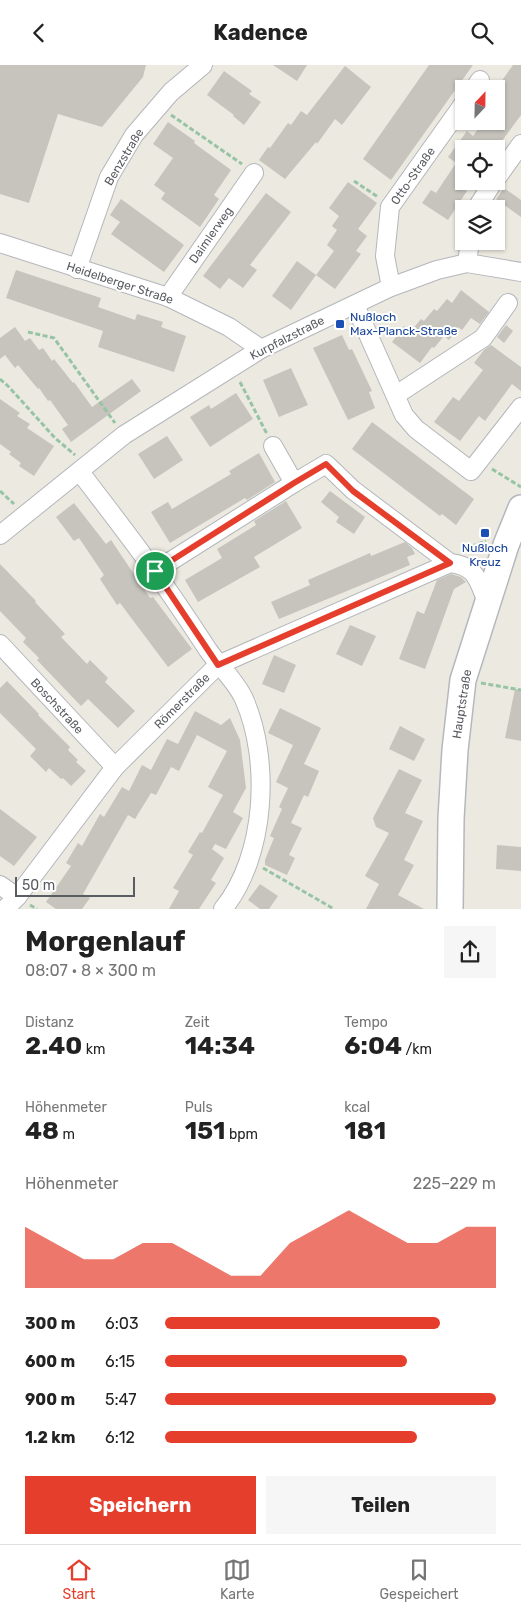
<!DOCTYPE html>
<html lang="de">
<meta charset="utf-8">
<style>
body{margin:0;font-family:Rubik,sans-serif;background:#f6f6f6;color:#222;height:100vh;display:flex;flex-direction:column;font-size:19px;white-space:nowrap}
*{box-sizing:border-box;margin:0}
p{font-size:16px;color:#767676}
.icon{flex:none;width:28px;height:28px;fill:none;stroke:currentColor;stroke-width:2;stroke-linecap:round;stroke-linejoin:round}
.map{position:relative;height:844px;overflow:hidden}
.panel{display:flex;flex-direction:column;background:#fff;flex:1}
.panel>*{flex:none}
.needle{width:32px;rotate:22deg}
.buttons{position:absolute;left:455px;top:15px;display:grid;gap:10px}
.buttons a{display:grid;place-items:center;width:50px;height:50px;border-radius:0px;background:#fff;box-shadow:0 1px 4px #0004;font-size:25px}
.scale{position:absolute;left:15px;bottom:12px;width:120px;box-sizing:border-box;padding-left:5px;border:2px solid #595c61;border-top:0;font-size:14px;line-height:18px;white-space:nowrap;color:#595c61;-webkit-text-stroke:4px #fff;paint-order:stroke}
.pin{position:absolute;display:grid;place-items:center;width:42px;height:42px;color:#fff;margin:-21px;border:2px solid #fff;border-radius:50%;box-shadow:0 1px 5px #0007}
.round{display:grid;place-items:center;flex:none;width:52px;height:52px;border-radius:0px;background:#f6f6f6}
.summary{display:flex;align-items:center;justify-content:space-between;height:85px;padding:0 25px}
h1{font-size:28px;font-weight:700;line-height:38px}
.stats{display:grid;grid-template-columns:repeat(3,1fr);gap:8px;height:85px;padding:5px 25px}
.stats div{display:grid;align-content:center}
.stats b{font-size:25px;font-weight:700}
.stats small{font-size:14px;font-weight:400}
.stats p{font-size:14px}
.chart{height:140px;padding:10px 25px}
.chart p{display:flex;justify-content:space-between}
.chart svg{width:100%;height:90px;margin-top:5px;fill:#e63e2c;opacity:.7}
.button{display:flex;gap:10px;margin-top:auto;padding:10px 25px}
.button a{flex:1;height:58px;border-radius:0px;background:#e63e2c;color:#fff;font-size:20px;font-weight:700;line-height:58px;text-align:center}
.button a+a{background:#f6f6f6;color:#222}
ul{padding:0 25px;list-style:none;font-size:16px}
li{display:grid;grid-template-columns:80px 60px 1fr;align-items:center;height:38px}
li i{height:12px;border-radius:6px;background:#e63e2c}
header{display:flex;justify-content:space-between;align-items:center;height:65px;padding:0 25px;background:#fff;font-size:22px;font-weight:700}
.tab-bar{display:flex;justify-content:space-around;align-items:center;height:70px;border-top:1px solid #e0e0e0;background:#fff;font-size:14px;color:#767676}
.tab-bar a{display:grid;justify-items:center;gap:2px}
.tab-bar .selected{color:#e63e2c}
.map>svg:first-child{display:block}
.building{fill:#c6c4bd}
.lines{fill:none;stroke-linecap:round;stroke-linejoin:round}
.minor-casing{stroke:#b3b6bb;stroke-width:20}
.secondary-casing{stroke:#b4b7bd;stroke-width:28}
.path{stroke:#96c4a4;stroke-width:3;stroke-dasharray:5 2.5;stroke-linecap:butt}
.minor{stroke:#fff;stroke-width:18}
.secondary{stroke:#fff;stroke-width:25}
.route-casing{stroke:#fff;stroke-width:10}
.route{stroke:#e63e2c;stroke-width:6}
.transit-dot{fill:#1a4fb4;stroke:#fff;stroke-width:2}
.labels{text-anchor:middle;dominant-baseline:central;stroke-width:4;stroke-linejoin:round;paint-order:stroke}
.street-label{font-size:12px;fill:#595c61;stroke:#fff}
.transit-label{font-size:12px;fill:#164399;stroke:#fff;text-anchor:start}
</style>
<header><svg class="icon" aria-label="back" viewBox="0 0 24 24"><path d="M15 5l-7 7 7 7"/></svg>Kadence<svg class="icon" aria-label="search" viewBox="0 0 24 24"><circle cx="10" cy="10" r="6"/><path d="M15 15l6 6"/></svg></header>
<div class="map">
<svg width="521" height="844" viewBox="0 0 521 844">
<rect width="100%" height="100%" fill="#ece9e0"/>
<g class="building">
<path d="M0 0H146L143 12 102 62 58 49 29 138 0 129Z"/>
<path d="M273 0H307L297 16Z"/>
<path d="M429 0H473L391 115 363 94Z"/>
<path d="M513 0H521V50L496 84H464V124L467 126 448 155 422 138 431 125 436 128 456 98 448 92 467 66 473 71 484 56H496V24Z"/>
<path d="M345 1 371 22 342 60 335 54 317 79 316 77 285 114 259 95 268 82 270 83 288 58 291 60 301 46 307 50Z"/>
<path d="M224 6 252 26 249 29 261 37 244 60 233 51 234 50 207 30Z"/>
<path d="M168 57 195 76 194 78 231 105 214 130 219 134 200 162 161 134 165 128 154 120 173 93 153 79Z"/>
<path d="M348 117 377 138 358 164 367 171 356 186 361 189 335 224 316 210 334 186 327 180 337 165 332 161 339 151 329 143Z"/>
<path d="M504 123 521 135V152L496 134Z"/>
<path d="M266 128 291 147 250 200 257 205 243 223 229 213 220 224 203 211Z"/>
<path d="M121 134 184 180 164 207 111 169 120 157 110 150Z"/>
<path d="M297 196 316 210 291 245 272 231Z"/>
<path d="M16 205 101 233 98 242 135 255 137 249 163 257 161 262 186 271 174 307 98 282 103 266 6 233Z"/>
<path d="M461 225 489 247 480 259 471 253 462 265 458 262 449 275 444 271 434 283 432 282 420 298 392 277 404 261 411 266 421 254 424 256 434 244 437 246 447 234 452 238Z"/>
<path d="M506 260 513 266 504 278 497 272Z"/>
<path d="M15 262 25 276 30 273 39 285 43 283 52 296 54 294 73 318 74 317 92 342 132 314 141 326 71 377 62 364 68 360 50 335 48 336 39 323 38 324 18 300 15 303 5 290 0 294V273Z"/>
<path d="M342 270 349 285 352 284 372 326 369 327 375 343 348 355 313 283Z"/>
<path d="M491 280 521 302V326L512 319 485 356 479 351 460 376 434 357 453 332 459 336 469 323 483 305 474 298 484 285Z"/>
<path d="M291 303 308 340 279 352 263 315Z"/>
<path d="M236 328 253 354 210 382 190 352 209 340 211 344Z"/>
<path d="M0 334 20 348 17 351 30 359 27 363 54 381 34 411 19 401 21 398 9 389 11 387 0 379Z"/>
<path d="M372 357 474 434 456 460 442 449 440 451 352 384Z"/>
<path d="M167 371 183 395 154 414 138 389Z"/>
<path d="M259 388 275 417 247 435 245 433 170 478 151 447 168 437 172 444 231 409 229 406Z"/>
<path d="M330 426 365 452 354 469 336 457 339 452 321 437Z"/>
<path d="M286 436 302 463 254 492 260 502 198 537 185 515 222 493 217 484 256 460 254 456Z"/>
<path d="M74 438 106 479 111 475 150 533 153 532 192 584 168 602 120 538 117 540 100 514 104 510 79 473 74 476 56 452Z"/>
<path d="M405 477 412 483 415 489 407 492 410 500 279 554 271 537 310 520 308 515 370 488 371 491Z"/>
<path d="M0 499 36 536 35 537 65 569 61 572 87 599 90 595 108 613 105 617 135 646 118 663 88 634 81 641 37 595 39 593 23 577 26 573 0 546Z"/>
<path d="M451 509 461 512 466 517 454 524 425 604 399 594 417 546 424 549 437 515Z"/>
<path d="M350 560 376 571 362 601 336 589Z"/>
<path d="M274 590 296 600 284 628 262 619Z"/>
<path d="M7 616 39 649 38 650 70 682 68 685 78 695 76 697 86 706 71 721 63 713 61 714 49 703 46 707 30 691 36 684 0 648V623Z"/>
<path d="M515 624 521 625V676L505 673Z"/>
<path d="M280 643 321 663 304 699 319 706 308 732 304 730 291 758 302 763 289 790 295 793 287 810 265 800V795L274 773 270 771 282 744 279 742 288 723 276 717 293 680 268 668Z"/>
<path d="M195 646 221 660 230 653 240 675 246 723 233 747 243 753 226 784 215 779 212 784 224 793 211 815 216 818 199 844H169L179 826 173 823 193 790 188 787 200 767 202 768 223 730 208 722 227 686 197 670 179 706 171 702 156 730 151 728 135 754 128 750 83 829 90 833 82 844H56L46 837 71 801 66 798 78 778 82 781 100 749 104 752 122 722 129 726 142 700 151 705 167 674 178 679Z"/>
<path d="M400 661 425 674 414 696 389 684Z"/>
<path d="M399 704 422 715 405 748 423 756 404 795 414 800 398 830 424 844H366L379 819 365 811 389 768 376 762 373 753Z"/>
<path d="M0 744 37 772 14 801 0 791Z"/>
<path d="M497 780 521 782V806L496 804Z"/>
<path d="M260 819 278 831 269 844H260L248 835Z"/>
</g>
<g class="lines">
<g class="minor-casing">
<g id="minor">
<path d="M474 24 480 15"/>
<path d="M496 114 521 79"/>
<path d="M476 144 494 116"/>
<path d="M0 178 168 232 229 262 261 284"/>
<path d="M467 198 470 176"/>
<path d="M77 204 109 112 134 70 171 27 203 0"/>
<path d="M391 222 385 191 390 142 464 38"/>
<path d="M168 232 254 108"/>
<path d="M355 240 404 350 416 364 471 406 521 342"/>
<path d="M396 330 483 273 508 238"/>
<path d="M273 381 294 418"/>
<path d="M80 407C105 440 131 473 155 507 173 532 191 559 208 585 219 601 236 616 244 634 271 695 266 791 223 844"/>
<path d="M0 470 124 370 261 284 391 222 437 205 467 198 521 207"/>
<path d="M155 506 294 418 326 399 353 425 450 498"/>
<path d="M0 579 115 702"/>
<path d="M0 820 17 832"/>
<path d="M5 844 17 832 115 702 218 600 450 498C477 501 478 516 487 537"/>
</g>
</g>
<g class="secondary-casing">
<path id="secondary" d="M450 844 451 754 455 685 463 615 506 480 521 443"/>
</g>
<g class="path">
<path d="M171 50 242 99"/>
<path d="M354 116 378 132"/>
<path d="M28 267 54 273 115 358"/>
<path d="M0 314 9 322 55 373 75 390"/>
<path d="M240 317 267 369"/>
<path d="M492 404 521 422"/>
<path d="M0 426 14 439"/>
<path d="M464 484 486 476"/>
<path d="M481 618 521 625"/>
<path d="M263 803 334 844"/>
<path d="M30 840 37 844"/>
</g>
<use href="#minor" class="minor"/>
<use href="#secondary" class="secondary"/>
</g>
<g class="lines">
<g class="route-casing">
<path id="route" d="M326 399 353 426 450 498 218 600 155 506 294 418Z"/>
</g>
<use href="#route" class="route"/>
</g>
<g class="transit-dot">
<rect x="335" y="254" width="10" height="10" rx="2.5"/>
<rect x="480" y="463" width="10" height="10" rx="2.5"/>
</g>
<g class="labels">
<g class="street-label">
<text transform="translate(124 92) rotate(-59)">Benzstraße</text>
<text transform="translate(413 111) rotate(-55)">Otto-Straße</text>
<text transform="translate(211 170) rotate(-55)">Daimlerweg</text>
<text transform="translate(120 218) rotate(18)">Heidelberger Straße</text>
<text transform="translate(287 273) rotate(-27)">Kurpfalzstraße</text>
<text transform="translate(182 636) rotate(-45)">Römerstraße</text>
<text transform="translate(462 639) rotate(-81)">Hauptstraße</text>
<text transform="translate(57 641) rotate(47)">Boschstraße</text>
</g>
<g class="transit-label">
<text x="350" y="252">Nußloch<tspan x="350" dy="14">Max-Planck-Straße</tspan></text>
<text x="485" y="483" text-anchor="middle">Nußloch<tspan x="485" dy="14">Kreuz</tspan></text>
</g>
</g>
</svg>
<div class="buttons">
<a><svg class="needle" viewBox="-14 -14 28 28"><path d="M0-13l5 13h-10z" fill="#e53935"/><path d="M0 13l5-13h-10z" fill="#767676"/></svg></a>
<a><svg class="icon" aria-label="locate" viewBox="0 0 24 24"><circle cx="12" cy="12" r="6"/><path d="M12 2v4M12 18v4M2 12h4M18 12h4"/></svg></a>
<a><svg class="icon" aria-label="layers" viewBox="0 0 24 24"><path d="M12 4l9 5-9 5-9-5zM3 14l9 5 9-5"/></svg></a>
</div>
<div class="scale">50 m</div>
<div class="pin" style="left:155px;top:506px;background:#1e9e55"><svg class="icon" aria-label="arrive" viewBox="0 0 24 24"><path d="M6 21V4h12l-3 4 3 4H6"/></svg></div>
</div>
<section class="panel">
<div class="summary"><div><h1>Morgenlauf</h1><p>08:07 · 8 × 300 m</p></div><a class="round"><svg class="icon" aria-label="share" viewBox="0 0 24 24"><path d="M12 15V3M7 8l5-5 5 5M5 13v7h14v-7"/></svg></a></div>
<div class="stats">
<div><p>Distanz</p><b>2.40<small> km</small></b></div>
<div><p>Zeit</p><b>14:34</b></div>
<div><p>Tempo</p><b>6:04<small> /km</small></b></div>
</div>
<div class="stats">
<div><p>Höhenmeter</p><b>48<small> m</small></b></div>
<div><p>Puls</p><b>151<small> bpm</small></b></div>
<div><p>kcal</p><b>181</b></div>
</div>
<div class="chart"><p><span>Höhenmeter</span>225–229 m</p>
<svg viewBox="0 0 160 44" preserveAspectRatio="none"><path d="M0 44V14L10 22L20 30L30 30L40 22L50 22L60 30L70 38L80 38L90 22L100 14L110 6L120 14L130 22L140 22L150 14L160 14V44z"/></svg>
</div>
<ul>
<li><b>300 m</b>6:03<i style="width:83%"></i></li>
<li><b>600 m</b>6:15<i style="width:73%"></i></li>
<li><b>900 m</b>5:47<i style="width:100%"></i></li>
<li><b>1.2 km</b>6:12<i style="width:76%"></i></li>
</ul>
<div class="button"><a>Speichern</a><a>Teilen</a></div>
</section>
<nav class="tab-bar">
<a class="selected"><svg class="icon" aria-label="home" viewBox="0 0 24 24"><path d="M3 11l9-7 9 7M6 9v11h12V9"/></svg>Start</a>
<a><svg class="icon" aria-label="map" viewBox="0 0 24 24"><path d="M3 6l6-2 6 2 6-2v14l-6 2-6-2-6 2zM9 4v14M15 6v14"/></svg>Karte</a>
<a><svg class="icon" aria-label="saved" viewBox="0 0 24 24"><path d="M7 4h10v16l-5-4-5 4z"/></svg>Gespeichert</a>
</nav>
